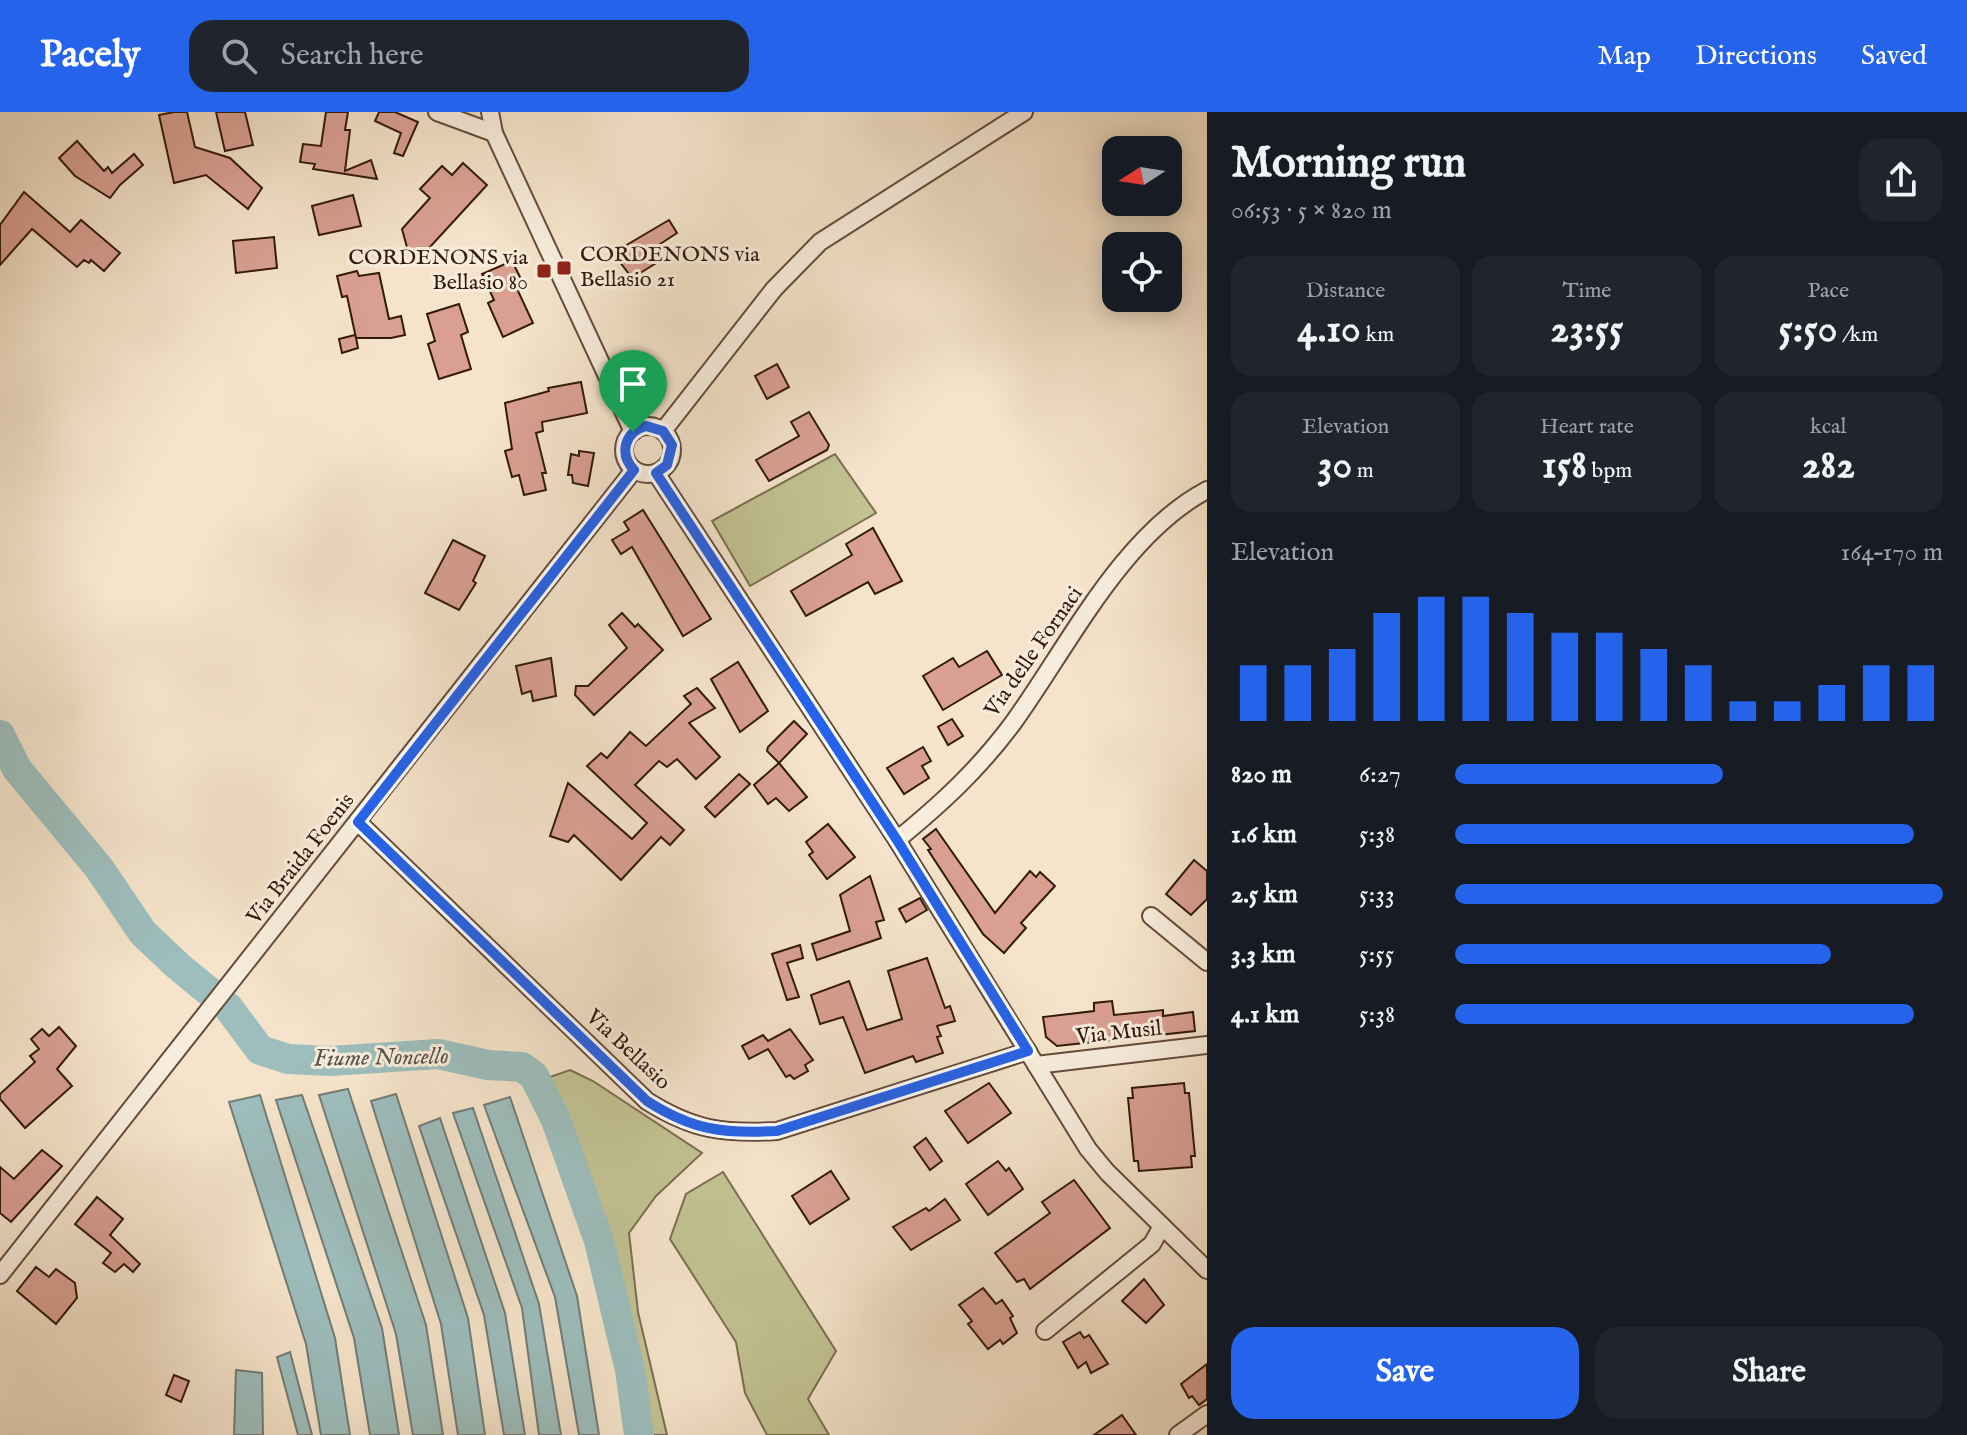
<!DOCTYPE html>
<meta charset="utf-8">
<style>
body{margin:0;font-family:"IM FELL English",serif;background:#20242c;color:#f1f3f6;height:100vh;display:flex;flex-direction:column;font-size:30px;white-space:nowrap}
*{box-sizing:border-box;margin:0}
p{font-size:26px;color:#9ea1a6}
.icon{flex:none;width:44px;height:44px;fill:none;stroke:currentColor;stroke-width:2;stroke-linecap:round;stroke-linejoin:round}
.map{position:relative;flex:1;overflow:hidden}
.side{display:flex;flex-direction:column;background:#171b24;width:760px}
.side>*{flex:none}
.needle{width:52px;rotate:258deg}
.tools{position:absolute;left:1102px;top:24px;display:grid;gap:16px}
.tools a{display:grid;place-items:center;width:80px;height:80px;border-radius:16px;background:#171b24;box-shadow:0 4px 20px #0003;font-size:40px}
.pin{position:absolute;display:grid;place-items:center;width:68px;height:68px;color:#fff;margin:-82px -34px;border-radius:50% 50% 50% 0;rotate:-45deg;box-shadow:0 0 8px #0007}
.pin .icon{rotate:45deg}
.round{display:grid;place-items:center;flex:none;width:84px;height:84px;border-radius:24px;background:#20242c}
.overview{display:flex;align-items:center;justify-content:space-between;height:136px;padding:0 24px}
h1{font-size:44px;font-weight:700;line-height:60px}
.metrics{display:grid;grid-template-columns:repeat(3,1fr);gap:12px;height:136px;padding:8px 24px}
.metrics div{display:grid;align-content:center;border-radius:20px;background:#20242c;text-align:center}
.metrics b{font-size:40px;font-weight:700}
.metrics small{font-size:22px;font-weight:400}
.metrics p{font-size:22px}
.chart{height:224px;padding:16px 24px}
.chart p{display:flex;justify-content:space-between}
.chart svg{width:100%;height:144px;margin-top:8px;stroke:#2563eb;stroke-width:6}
.primary-button{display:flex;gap:16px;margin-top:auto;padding:16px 24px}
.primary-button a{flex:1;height:92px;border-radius:24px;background:#2563eb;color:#fff;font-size:32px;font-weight:700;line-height:92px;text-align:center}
.primary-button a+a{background:#20242c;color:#f1f3f6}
ul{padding:0 24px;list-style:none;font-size:26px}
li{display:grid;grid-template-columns:128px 96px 1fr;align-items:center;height:60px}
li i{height:20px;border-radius:10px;background:#2563eb}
header{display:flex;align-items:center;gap:48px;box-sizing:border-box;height:112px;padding:0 40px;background:#2563eb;color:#fff}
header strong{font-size:38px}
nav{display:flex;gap:44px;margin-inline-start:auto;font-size:28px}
.search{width:560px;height:72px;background:#20242c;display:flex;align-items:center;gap:20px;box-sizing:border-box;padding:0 28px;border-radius:24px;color:#9ea1a6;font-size:30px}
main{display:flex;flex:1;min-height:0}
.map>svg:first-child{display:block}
.green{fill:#c2c293;stroke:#7a6e50;stroke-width:2}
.water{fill:#9dbebd;stroke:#737c76;stroke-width:2}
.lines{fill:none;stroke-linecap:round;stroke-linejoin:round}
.river{stroke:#9dbebd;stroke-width:30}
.building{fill:#d9a092;stroke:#33190c;stroke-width:2}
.minor-casing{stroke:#644c3c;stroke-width:20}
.minor{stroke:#f8eddd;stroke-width:16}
.route-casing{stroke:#fff;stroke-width:16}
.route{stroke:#2563eb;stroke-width:10}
.poi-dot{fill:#8f2418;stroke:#f8eddd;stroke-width:3}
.labels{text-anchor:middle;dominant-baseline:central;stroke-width:6;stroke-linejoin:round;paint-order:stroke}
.poi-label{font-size:22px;fill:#33190c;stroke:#f8eddd;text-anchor:start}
.street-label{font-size:22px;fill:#33190c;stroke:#f8eddd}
.water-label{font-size:24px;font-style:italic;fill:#58534a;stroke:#f8eddd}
</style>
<header>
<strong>Pacely</strong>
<div class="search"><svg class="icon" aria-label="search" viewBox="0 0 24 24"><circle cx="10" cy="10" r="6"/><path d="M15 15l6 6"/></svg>Search here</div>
<nav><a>Map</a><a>Directions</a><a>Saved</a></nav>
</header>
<main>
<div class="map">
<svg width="1207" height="1323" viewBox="0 0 1207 1323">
<rect width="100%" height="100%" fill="#f5e4cb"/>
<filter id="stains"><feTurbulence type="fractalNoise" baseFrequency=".0025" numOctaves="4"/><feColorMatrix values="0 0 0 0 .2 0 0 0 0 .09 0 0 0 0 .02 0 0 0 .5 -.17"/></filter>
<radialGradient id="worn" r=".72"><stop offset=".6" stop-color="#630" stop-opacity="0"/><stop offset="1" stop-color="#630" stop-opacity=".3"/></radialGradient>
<g class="green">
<path d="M835 342 876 401 750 474 712 409Z"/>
<path d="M570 958 593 969 702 1041 656 1084 629 1121 638 1200 667 1323H639C629 1208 594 1086 544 982L547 966Z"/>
<path d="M723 1060 836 1239 808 1287 829 1323H767L745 1281 736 1230 670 1127 686 1082Z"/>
</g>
<g class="water">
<path d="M348 977 426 1213 443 1323H413L396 1222 319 983Z"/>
<path d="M396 982 468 1206 485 1323H458L441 1212 371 989Z"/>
<path d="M260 983 335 1226 350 1323H321L306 1232 229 990Z"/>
<path d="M302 983 382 1216 399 1323H370L354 1226 276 988Z"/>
<path d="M510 985 577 1184 599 1323H579L555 1185 484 993Z"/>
<path d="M473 996 539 1192 561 1323H539L522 1196 453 1001Z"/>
<path d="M440 1006 505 1201 525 1323H504L484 1203 419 1014Z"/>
<path d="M290 1240 312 1323H298L277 1245Z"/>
<path d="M236 1258 262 1261 263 1323H234Z"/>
</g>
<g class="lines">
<path class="river" d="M0 623 17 657 99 756 143 821 178 854 228 895 260 938 288 947 330 949 438 942 488 953 522 955 534 964 556 1008 599 1129 630 1258 639 1323"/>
</g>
<g class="building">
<path d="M174 0H187L195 35 230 46 262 76 248 97 206 63 174 71 159 3Z"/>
<path d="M216 0H245L253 33 225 39Z"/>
<path d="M326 0H348L345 18H350L345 59 371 48 377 67 313 57 315 52 300 50 303 32 321 34Z"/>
<path d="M379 0H395L418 10 403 44 394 41 401 21 375 9Z"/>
<path d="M77 29 104 59 108 55 112 61 134 42 143 53 120 73 110 86 75 64 59 46Z"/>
<path d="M463 51 487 73 418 148 408 139 402 117 430 86 420 77 442 54 452 63Z"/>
<path d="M24 80 70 120 81 108 120 141 104 159 91 148 89 151 84 148 77 155 32 117 0 153V113Z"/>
<path d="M353 83 361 114 319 123 312 94Z"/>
<path d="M669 108 677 121 651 138 658 150 632 166 613 141Z"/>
<path d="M274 125 277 156 236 161 233 129Z"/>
<path d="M512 149 525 175 518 179 533 211 503 225 488 191 494 188 482 162Z"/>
<path d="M357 159 359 164 379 161 389 207 401 204 405 223 391 226H356L358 236 342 241 339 227 355 223 356 226 347 184 342 185 337 164Z"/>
<path d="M459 192 468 220 461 223 471 257 439 267 428 232 435 229 427 202Z"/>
<path d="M777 252 789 275 767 287 755 264Z"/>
<path d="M581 270 587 301 542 310 543 319 536 321 546 361H542L546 378 524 383 519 363 512 365 505 339 512 337 505 291 549 279 548 276Z"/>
<path d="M809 300 829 333 827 338 769 369 756 348 799 324 791 310Z"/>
<path d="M579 339 594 341 588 374 573 371 572 363H568L571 342 579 344Z"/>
<path d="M643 398 711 507 683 524 632 435 621 442 612 428 629 418 624 410Z"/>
<path d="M873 416 902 469 875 482 868 470 806 504 791 479 852 443 846 432Z"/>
<path d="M453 428 485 444 473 469 476 471 459 498 425 481Z"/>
<path d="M622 501 635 515 638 512 663 538 594 603 575 583 576 574H588L627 536 609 513Z"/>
<path d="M987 539 1002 563 943 598 923 564 953 546 959 555Z"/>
<path d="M551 546 556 584 533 589 531 579 522 582 516 554Z"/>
<path d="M738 550 768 599 740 620 711 567Z"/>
<path d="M697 576 715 596 689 611 720 645 696 667 677 647 667 655 659 649 635 673 684 718 670 733 661 725 621 768 574 723 568 730 550 724 568 671 632 727 647 711 587 654 601 641 607 646 630 620 646 634 691 592 684 584Z"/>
<path d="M952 607 963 624 948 633 938 615Z"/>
<path d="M794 609 807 622 779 651 767 639 768 635Z"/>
<path d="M923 635 931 649 922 654 929 666 904 682 887 656Z"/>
<path d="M779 651 807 685 789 699 776 686 768 692 754 673Z"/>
<path d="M739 662 750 672 715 705 705 695Z"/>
<path d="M828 712 855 745 827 767 809 743 813 740 806 730Z"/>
<path d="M936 717 995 801 1030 759 1036 765 1040 760 1055 774 1021 811 1026 816 1004 841 983 822 928 738 931 737 923 727Z"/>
<path d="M1194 748 1207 759V787L1191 803 1166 782Z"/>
<path d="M870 764 884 808 876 810 881 826 817 848 812 832 850 819 840 783Z"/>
<path d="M920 786 927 798 906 810 899 797Z"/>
<path d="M800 833 803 846 787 851 799 885 787 888 772 842Z"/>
<path d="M927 846 945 896 950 894 955 909 937 914 941 924 937 925 943 941 916 950 913 944 865 961 843 905 820 912 811 883 849 869 867 918 902 907 888 859Z"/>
<path d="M1112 889 1114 903 1163 898V904L1193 900 1195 919 1057 934 1046 925 1043 905 1094 899V891Z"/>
<path d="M59 915 76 934 57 957 72 974 25 1016 0 987V982L35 950 30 944 39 937 31 927 42 917 49 924Z"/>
<path d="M790 917 813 948 805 953 808 959 794 967 790 963 786 965 768 937 749 947 742 934 763 923 768 929Z"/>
<path d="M989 971 1011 1001 968 1031 945 999Z"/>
<path d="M1184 971 1185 981H1189L1195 1044H1191L1192 1055 1139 1059 1138 1049H1134L1128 986H1133L1132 976Z"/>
<path d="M926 1026 942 1049 930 1058 914 1035Z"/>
<path d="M42 1038 62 1054 11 1110 0 1101V1055L14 1067Z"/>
<path d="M998 1049 1006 1059 1009 1056 1023 1077 988 1103 966 1072Z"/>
<path d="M831 1059 849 1087 810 1112 792 1084Z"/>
<path d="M1074 1068 1110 1116 1030 1177 1024 1167 1017 1170 995 1141 1050 1101 1042 1090Z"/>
<path d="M97 1085 123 1107 110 1123 140 1152 133 1160 124 1152 115 1160 103 1151 111 1141 75 1112Z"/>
<path d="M945 1087 960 1108 911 1138 893 1115 926 1096 929 1099Z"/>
<path d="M36 1155 49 1165 56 1157 75 1171 77 1186 56 1212 17 1179Z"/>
<path d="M1144 1167 1164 1193 1146 1211 1122 1189Z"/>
<path d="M983 1176 996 1192 1002 1188 1013 1204 1010 1206 1017 1221 1003 1232 1000 1228 988 1237 968 1212 972 1209 959 1193Z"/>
<path d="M1080 1220 1084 1226 1089 1223 1108 1252 1091 1261 1086 1250 1078 1256 1063 1230Z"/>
<path d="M1207 1252V1287L1199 1293 1192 1284 1189 1286 1181 1272Z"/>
<path d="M174 1263 189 1269 181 1290 166 1283Z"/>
<path d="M1122 1303 1136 1323H1094Z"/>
</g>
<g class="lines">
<g class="minor-casing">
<g id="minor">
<path d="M437 0 494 21"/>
<path d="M490 0 494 21 633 320"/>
<circle cx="648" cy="338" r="24"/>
<path d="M663 319 774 177 820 130 1024 0"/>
<path d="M656 361 897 728 1088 1037 1107 1060 1207 1158"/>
<path d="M358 710 647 989C693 1018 723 1022 777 1019L1028 939"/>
<path d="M897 728C942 691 978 658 1013 611 1068 535 1122 423 1207 378"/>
<path d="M1151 804 1207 850"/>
<path d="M1036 953 1207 933"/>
<path d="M0 1163 634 358"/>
<path d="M1045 1219 1152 1132 1162 1114"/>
<path d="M1178 1323 1207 1302"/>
</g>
</g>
<use href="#minor" class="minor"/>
</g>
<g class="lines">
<g class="route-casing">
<path id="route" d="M646 314 663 319 672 333 667 353 656 361 897 728 1028 939 777 1019C723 1022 692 1018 647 989L358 710 634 358C619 342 624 320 646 314Z"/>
</g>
<use href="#route" class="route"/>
</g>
<g class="poi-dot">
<rect x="556" y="148" width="16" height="16" rx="4"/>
<rect x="536" y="151" width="16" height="16" rx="4"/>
</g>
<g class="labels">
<g class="poi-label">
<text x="580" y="143">CORDENONS via<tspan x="580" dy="25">Bellasio 21</tspan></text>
<text x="528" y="146" text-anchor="end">CORDENONS via<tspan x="528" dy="25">Bellasio 80</tspan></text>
</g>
<g class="street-label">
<text transform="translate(1034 540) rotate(-55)">Via delle Fornaci</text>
<text transform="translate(301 747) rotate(-52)">Via Braida Foenis</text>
<text transform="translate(1119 921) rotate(-6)">Via Musil</text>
<text transform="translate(628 938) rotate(43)">Via Bellasio</text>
</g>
<g class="water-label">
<text transform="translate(381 946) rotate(-1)">Fiume Noncello</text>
</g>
</g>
<rect width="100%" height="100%" filter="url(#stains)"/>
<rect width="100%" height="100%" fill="url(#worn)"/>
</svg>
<div class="tools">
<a><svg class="needle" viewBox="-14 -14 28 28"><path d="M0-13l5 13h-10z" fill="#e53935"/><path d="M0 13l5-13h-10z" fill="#9ea1a6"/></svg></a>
<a><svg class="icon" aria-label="locate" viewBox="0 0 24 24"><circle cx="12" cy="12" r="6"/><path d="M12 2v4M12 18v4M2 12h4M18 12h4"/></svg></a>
</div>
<div class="pin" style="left:633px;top:320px;background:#1e9e55"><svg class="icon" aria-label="arrive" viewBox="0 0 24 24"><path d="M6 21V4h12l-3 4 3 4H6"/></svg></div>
</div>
<section class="side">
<div class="overview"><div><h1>Morning run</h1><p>06:53 · 5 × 820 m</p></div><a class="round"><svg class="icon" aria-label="share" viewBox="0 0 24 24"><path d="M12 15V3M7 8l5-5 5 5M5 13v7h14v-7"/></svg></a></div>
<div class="metrics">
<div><p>Distance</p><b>4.10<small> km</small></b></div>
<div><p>Time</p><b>23:55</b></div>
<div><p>Pace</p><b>5:50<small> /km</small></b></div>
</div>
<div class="metrics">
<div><p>Elevation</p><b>30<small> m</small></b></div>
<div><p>Heart rate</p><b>158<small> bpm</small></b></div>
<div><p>kcal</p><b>282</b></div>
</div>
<div class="chart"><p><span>Elevation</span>164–170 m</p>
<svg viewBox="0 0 160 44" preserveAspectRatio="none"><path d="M5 44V27M15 44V27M25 44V22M35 44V11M45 44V6M55 44V6M65 44V11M75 44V17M85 44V17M95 44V22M105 44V27M115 44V38M125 44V38M135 44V33M145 44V27M155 44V27"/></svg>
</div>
<ul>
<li><b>820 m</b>6:27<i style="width:55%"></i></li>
<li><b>1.6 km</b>5:38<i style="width:94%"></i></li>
<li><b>2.5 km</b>5:33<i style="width:100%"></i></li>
<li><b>3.3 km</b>5:55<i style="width:77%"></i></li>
<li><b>4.1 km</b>5:38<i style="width:94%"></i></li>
</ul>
<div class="primary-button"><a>Save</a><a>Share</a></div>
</section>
</main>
